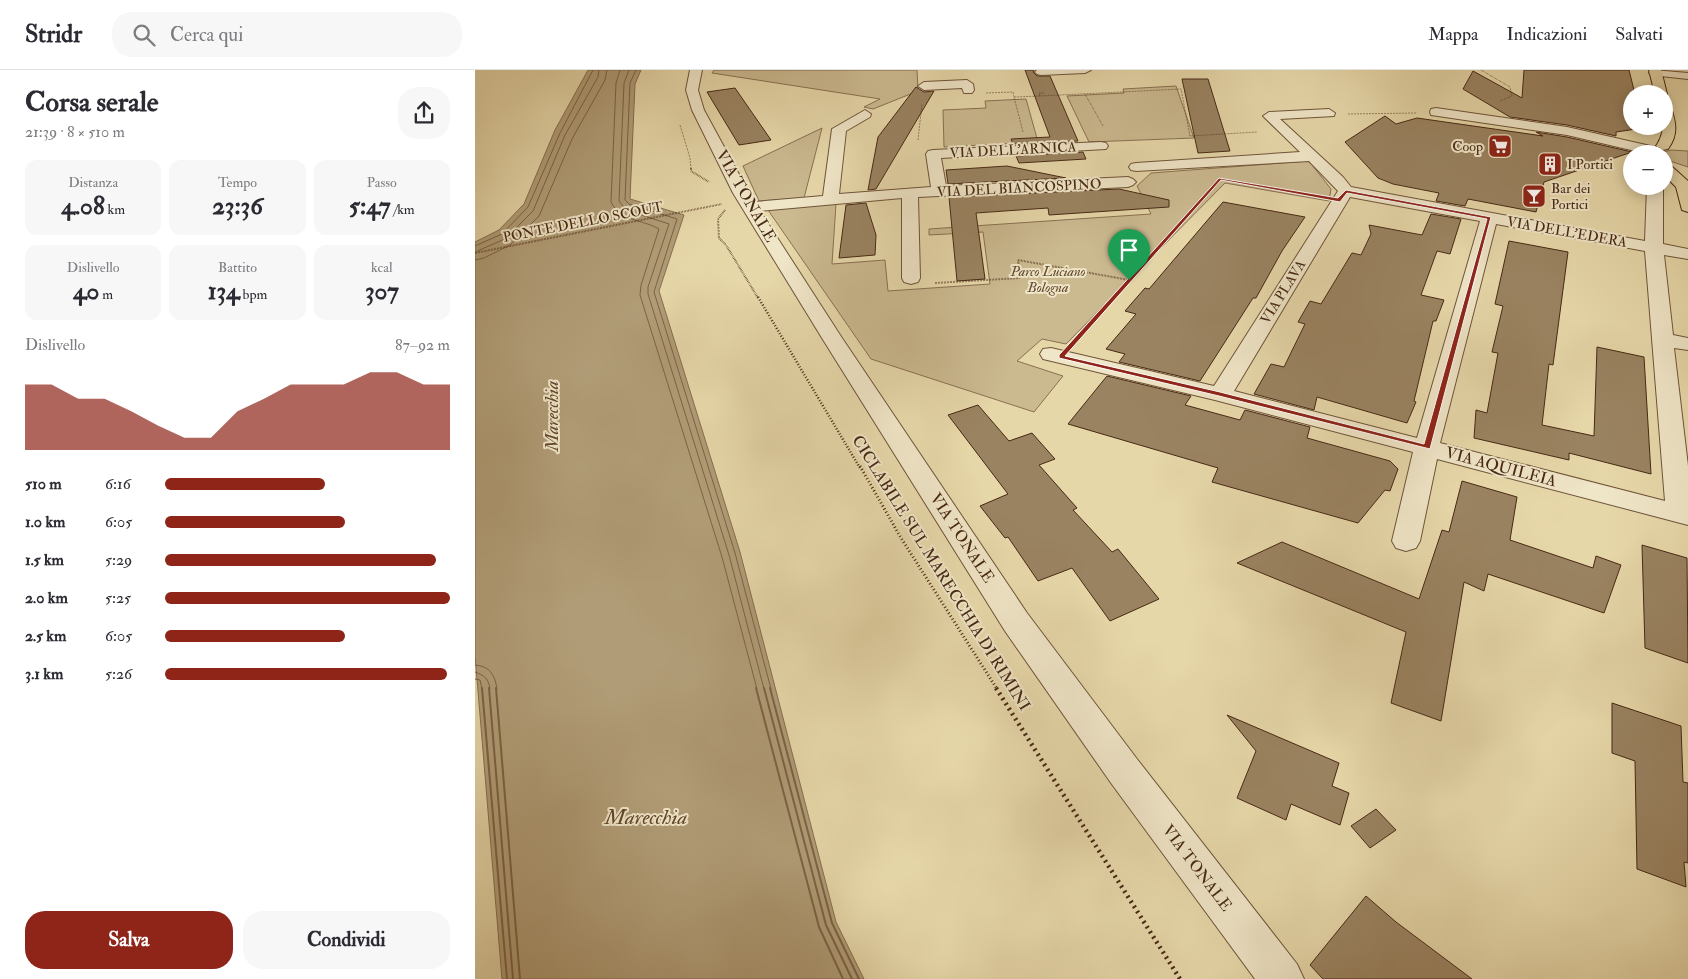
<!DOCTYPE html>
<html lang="it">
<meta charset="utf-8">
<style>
body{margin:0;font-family:"IM FELL Double Pica",serif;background:#f7f7f7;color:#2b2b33;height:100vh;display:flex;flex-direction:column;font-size:19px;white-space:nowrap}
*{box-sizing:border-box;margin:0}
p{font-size:16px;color:#7c7c81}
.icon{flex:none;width:28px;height:28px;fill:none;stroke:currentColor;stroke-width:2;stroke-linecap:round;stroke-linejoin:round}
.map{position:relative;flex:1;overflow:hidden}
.drawer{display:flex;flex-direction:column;background:#fff;width:475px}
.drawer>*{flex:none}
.buttons{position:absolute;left:1148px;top:15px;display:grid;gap:10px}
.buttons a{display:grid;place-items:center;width:50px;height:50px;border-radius:50%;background:#fff;box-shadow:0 2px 12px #0003;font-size:25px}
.pin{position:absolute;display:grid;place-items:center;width:42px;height:42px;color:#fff;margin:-51px -21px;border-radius:50% 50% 50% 0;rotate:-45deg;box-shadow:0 0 5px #0007}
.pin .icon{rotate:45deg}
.round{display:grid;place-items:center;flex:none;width:52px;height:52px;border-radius:20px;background:#f7f7f7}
.overview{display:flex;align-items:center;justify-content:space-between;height:85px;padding:0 25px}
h1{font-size:28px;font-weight:700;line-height:38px}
.metrics{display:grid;grid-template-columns:repeat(3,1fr);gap:8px;height:85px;padding:5px 25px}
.metrics div{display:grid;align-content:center;border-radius:12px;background:#f7f7f7;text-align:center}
.metrics b{font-size:25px;font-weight:700}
.metrics small{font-size:14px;font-weight:400}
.metrics p{font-size:14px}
.chart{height:140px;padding:10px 25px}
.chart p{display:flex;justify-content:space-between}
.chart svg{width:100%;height:90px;margin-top:5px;fill:#8f2418;opacity:.7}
.primary-button{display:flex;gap:10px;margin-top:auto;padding:10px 25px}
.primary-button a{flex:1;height:58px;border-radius:20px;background:#8f2418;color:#fff;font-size:20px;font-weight:700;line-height:58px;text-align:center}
.primary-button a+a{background:#f7f7f7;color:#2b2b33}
ul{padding:0 25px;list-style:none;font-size:16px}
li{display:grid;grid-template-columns:80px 60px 1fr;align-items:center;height:38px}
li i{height:12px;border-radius:6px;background:#8f2418}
header{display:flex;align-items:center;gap:30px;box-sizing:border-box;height:70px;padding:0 25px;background:#fff;border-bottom:1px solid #e1e1e2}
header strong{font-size:24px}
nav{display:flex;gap:28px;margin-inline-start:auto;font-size:18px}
.search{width:350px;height:45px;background:#f7f7f7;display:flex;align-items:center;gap:12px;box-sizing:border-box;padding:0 18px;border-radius:20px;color:#7c7c81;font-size:19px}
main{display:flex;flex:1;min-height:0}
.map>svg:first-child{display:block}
.green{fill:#cbb990;stroke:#897052}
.water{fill:#b09c76;stroke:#866e4f}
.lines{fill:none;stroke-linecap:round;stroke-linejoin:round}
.shore-far1{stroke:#7c6245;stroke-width:1}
.shore{stroke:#7c6245;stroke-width:2}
.building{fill:#9a8361;stroke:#472814}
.minor-casing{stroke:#6f5439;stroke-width:2}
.major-casing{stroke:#472814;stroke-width:2}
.path-far4{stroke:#472814;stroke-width:1;stroke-dasharray:0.5 1;stroke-linecap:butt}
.path-far3{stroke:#472814;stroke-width:2;stroke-dasharray:0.5 1;stroke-linecap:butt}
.path-far2{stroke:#472814;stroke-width:2.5;stroke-dasharray:1 2;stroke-linecap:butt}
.path-far1{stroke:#472814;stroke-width:3;stroke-dasharray:1 2.5;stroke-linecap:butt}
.path{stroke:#472814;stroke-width:4.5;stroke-dasharray:2 4;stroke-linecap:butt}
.minor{fill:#efe5c7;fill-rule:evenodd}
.major{fill:#e6d7a9;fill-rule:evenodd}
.route{fill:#8f2418;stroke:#fff;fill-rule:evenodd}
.labels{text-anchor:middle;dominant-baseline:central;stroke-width:4;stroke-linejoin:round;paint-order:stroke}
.far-poi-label{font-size:14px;fill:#472814;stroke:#efe5c7;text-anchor:start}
.far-street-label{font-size:14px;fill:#472814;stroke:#efe5c7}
.far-park-label{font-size:14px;font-style:italic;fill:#61452d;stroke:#efe5c7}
.street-label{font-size:16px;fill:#472814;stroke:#efe5c7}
.water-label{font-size:18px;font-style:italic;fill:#61452c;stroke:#efe5c7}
.near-water-label{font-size:21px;font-style:italic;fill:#61452c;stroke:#efe5c7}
</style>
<header>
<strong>Stridr</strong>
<div class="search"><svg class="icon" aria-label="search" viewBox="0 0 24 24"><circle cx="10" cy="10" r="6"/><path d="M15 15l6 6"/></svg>Cerca qui</div>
<nav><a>Mappa</a><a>Indicazioni</a><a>Salvati</a></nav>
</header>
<main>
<section class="drawer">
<div class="overview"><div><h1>Corsa serale</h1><p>21:39 · 8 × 510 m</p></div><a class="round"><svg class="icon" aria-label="share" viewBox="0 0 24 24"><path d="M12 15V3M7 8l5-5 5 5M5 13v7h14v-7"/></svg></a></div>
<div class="metrics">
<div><p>Distanza</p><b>4.08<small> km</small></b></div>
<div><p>Tempo</p><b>23:36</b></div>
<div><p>Passo</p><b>5:47<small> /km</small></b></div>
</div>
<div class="metrics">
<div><p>Dislivello</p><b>40<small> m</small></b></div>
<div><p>Battito</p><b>134<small> bpm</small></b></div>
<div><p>kcal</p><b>307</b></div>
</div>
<div class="chart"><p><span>Dislivello</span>87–92 m</p>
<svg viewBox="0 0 160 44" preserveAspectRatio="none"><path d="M0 44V12L10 12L20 19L30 19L40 25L50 32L60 38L70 38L80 25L90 19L100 12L110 12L120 12L130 6L140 6L150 12L160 12V44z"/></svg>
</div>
<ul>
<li><b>510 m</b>6:16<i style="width:56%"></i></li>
<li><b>1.0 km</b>6:05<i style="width:63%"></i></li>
<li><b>1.5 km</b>5:29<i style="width:95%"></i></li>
<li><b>2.0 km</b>5:25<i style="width:100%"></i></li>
<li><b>2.5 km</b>6:05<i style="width:63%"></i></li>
<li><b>3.1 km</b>5:26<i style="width:99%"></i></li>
</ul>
<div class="primary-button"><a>Salva</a><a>Condividi</a></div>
</section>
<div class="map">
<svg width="1213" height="909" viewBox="0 0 1213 909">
<rect width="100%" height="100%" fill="#e6d7a9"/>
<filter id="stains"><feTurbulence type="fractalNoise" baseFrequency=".004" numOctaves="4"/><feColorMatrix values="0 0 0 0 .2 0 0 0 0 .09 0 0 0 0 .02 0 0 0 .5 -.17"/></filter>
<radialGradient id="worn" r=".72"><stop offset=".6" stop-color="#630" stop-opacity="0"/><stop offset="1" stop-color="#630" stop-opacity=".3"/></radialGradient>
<g class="green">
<path d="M239 0H442L443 21 398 39 389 37 405 29 237 3Z"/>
<path d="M701 16 719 68 614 72 592 26 649 23 648 19Z"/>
<path d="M551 29 563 72 469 77 468 40 511 38 510 31Z"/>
<path d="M347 58 329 128 284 131 268 96Z"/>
<path d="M1196 80 1213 81V97L1189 89V84L1186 83Z"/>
<path d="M834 91 856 119 854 131 750 113 591 274 567 269 542 291 588 306 559 342 396 289 293 140 361 134 357 194 410 190 413 221 515 214 508 162 454 165V159L676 144 662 116 676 103Z"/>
</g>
<path class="water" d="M113 0H166L160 14 155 129 209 145 184 221 265 482 361 852 389 909H27L0 585V172L24 160 49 134 80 60Z"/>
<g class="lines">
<g class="shore-far1">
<path d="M145 0 141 13 136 132C146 152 167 149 184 159L166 215 165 225 247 487 282 619"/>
<path d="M154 0 149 13 144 131 151 140 194 154 173 217V224L254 485 289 619"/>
<path d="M161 0 155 13 150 130 154 134 202 149 179 222 260 483 296 619"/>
<path d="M0 176 27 164 53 137 85 63 118 0"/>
<path d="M0 182 30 169 58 141 90 65 123 7 124 0"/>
<path d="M0 190 9 188 35 175 64 146 97 69 130 10 132 0"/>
<path d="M0 595C15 596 20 605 22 619"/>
<path d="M0 602C9 605 14 609 15 619"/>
<path d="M0 609 5 610 7 619"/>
</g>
<g class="shore">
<path d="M7 618 32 909"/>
<path d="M14 618 38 909"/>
<path d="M21 618 45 909"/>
<path d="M281 618 344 857 368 909"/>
<path d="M289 618 351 855 377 909"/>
<path d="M295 618 357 853 384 909"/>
</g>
</g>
<g class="building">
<path d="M550 0H559L558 2 562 6H575L603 71 538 74 536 69 575 67Z"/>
<path d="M1049 0H1154L1160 24H1156V56L1168 58 1141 62V66L1092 55 1035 47 988 19 998 1 1047 28Z"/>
<path d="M707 9H733L755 81 723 83Z"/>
<path d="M441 17 449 22 459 21 401 119 393 120 403 67Z"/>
<path d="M260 18 296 70 264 75 232 22Z"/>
<path d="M910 46 921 54 942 48 1068 66 1061 62 1092 67 1157 82 1069 112 1061 142 993 129 990 136 961 131 964 123 918 114 903 108 870 72Z"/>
<path d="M608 82 611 89 544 93 541 86Z"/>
<path d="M532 96 591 108 473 114 471 100Z"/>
<path d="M644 119 694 130V137L574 145 573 138 501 143 510 209 482 211 474 127Z"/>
<path d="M748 132 830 147 807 181 781 228H778L725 311 644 292 650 284 631 279 661 244 650 241 670 218 674 219Z"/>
<path d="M391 133 401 165 400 185 364 188 371 135Z"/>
<path d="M956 144 986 149 975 184 962 181 946 225 969 230 961 251H958L939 331 941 332 932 353 842 327 839 340 779 324 796 294 809 297 830 254 823 252 835 231 846 234 877 183 886 185 896 164 894 155 947 165Z"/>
<path d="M1034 171 1093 182 1078 295 1074 294 1067 355 1119 366 1122 277 1169 287 1176 404 1094 383V390L999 368 1001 340 1012 343 1023 283 1017 282 1028 236 1020 234Z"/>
<path d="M632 306 716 326 710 335 765 350 770 340 835 357 832 368 915 391 923 399 915 421 910 420 883 453 737 412 743 398 593 354Z"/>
<path d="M503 335 534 371 557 363 580 389 564 395 602 438 598 440 637 482 643 479 684 529 635 551 597 498 563 511 533 467 530 468 505 436 533 424 473 345Z"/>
<path d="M987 411 1042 427 1035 470 1118 498 1121 486 1146 495 1129 543 1013 504 1009 521 989 512 966 651 916 633 931 562 762 493 807 472 944 529 967 460 974 462Z"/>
<path d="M1167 475 1212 488 1213 593 1170 578Z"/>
<path d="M1137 633 1206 656 1208 712 1213 713V793L1209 792 1211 817 1162 799 1160 691 1137 683Z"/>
<path d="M752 645 864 693 857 716 874 723 865 755 816 734 811 750 762 728 781 681Z"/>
<path d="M901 739 921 760 895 778 876 756Z"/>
<path d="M891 826 921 852 997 909H848L835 895Z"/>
</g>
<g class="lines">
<g class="minor-casing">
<g id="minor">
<path d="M215 0H227L223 20 229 40 279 132 348 126 357 59 390 40 396 44 395 47 371 61 364 124 456 117 451 84 453 81 458 80 626 72 631 73 633 76 631 79 466 88 471 116 653 107 658 109 661 112 658 115 653 117 443 127 445 208 443 212 436 214 429 212 427 208V128L285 141 367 268 552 543 662 689 822 894 829 909H780L636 713 530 561 347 268 258 123 217 40 211 20Z"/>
<path d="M562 0H616L610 3 566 5 562 4 560 2Z"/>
<path d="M1178 0 1213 3V9L1176 5 1174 3Z"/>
<path d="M492 10 498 14 499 20 497 23H489L487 18 449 20 443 16 449 12Z"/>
<path d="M961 38 1092 57 1180 77 1182 80 1180 83 1173 84 1092 65 956 45 955 42 956 39Z"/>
<path d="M854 39 860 43 859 46 805 49 868 107 876 117 1170 171 1172 116H1188V174L1213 179V189L1189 185 1198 265 1213 268V280L1199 278 1213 396V455L962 389 945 471 941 478 931 481 921 478 917 471 938 382 740 330 568 289 565 284 568 279 576 278 739 316 863 121 834 91 661 101 656 100 654 97 656 94 661 93 825 82 788 46 794 42ZM875 127 1005 151 942 368 759 321ZM1021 154 1170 181 1190 431 965 373Z"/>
</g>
</g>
<g class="major-casing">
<g id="major">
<path d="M1174 0H1186L1192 24 1190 27H1189V24H1180Z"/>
<path d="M1189 31 1195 35C1201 52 1204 64 1193 79L1188 80 1181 76C1191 62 1188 47 1189 31Z"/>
<path d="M1189 93 1194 94 1213 111V142L1207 140 1201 117 1189 105Z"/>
</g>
</g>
<g class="path-far4">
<path d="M1006 0 1035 17 1037 26 1025 31"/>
<path d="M511 23 538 22 539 27"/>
<path d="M569 23H564L565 26 706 19 715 66 782 62"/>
<path d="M610 24 628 56"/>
<path d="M873 44 942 43"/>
<path d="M205 55 215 88 216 99"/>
<path d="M548 62 539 27 565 26"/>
<path d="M443 70 447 34"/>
</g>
<g class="path-far3">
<path d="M216 98V101L234 112"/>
<path d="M764 112 842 126"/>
<path d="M250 140 243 149 244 168 251 175 283 228"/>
<path d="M0 183 247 134"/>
<path d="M460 213 545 208 543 190 654 210"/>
<path d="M637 228 742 112"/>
</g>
<g class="path-far2">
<path d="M283 227 385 398"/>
<path d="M601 269 639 227"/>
</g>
<path class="path-far1" d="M385 396 426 468 522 619"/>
<path class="path" d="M521 618 705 909"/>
<use href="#minor" class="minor"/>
<use href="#major" class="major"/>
</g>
<path class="route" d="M744 108 863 128 871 120 1016 147 955 379 744 326 584 288V285ZM746 110 865 132 872 123 1012 149 949 374 745 322 590 286Z"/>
<defs>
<g id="supermarket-square" transform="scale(1.25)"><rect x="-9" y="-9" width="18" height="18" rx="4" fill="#8f2418" stroke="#efe5c7"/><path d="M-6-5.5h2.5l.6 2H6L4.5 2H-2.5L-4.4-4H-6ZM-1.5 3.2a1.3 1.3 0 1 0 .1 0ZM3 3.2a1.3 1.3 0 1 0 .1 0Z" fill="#fff"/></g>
<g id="building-square" transform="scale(1.25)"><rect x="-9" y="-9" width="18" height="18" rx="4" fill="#8f2418" stroke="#efe5c7"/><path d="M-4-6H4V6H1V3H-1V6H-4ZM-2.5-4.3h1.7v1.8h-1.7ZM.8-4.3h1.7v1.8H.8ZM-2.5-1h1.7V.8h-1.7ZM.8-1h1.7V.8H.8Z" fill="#fff"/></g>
<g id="bar-square" transform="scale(1.25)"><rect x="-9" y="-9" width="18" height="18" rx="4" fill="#8f2418" stroke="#efe5c7"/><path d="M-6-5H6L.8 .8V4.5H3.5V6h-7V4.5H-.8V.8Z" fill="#fff"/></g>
</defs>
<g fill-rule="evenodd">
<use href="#supermarket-square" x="1025" y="76"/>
<use href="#building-square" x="1075" y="94"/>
<use href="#bar-square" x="1059" y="126"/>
</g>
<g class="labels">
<g class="far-poi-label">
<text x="1008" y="76" text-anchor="end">Coop</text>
<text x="1092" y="94">I Portici</text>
<text x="1076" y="118">Bar dei<tspan x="1076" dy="16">Portici</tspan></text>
</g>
<g class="far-street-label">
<text transform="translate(538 80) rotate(-3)">VIA DELL'ARNICA</text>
<text transform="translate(544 118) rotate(-3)">VIA DEL BIANCOSPINO</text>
<text transform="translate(108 152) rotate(-11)">PONTE DELLO SCOUT</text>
<text transform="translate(1092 162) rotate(10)">VIA DELL'EDERA</text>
<text transform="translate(808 222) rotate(-58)">VIA PLAVA</text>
</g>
<g class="far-park-label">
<text x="573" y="201">Parco Luciano<tspan x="573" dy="16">Bologna</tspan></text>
</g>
<g class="street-label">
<text transform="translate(271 126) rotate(60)">VIA TONALE</text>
<text transform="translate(1026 397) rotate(15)">VIA AQUILEIA</text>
<text transform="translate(487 468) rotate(57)">VIA TONALE</text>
<text transform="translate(466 503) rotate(58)">CICLABILE SUL MARECCHIA DI RIMINI</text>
<text transform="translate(722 798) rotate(53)">VIA TONALE</text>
</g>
<g class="water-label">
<text transform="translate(77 346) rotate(-90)">Marecchia</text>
</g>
<g class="near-water-label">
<text x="171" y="747">Marecchia</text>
</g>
</g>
<rect width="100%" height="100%" filter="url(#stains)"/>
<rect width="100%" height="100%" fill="url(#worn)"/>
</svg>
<div class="buttons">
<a>+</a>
<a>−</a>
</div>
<div class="pin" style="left:654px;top:210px;background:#1e9e55"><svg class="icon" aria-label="arrive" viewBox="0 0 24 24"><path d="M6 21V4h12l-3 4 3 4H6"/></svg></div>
</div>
</main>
